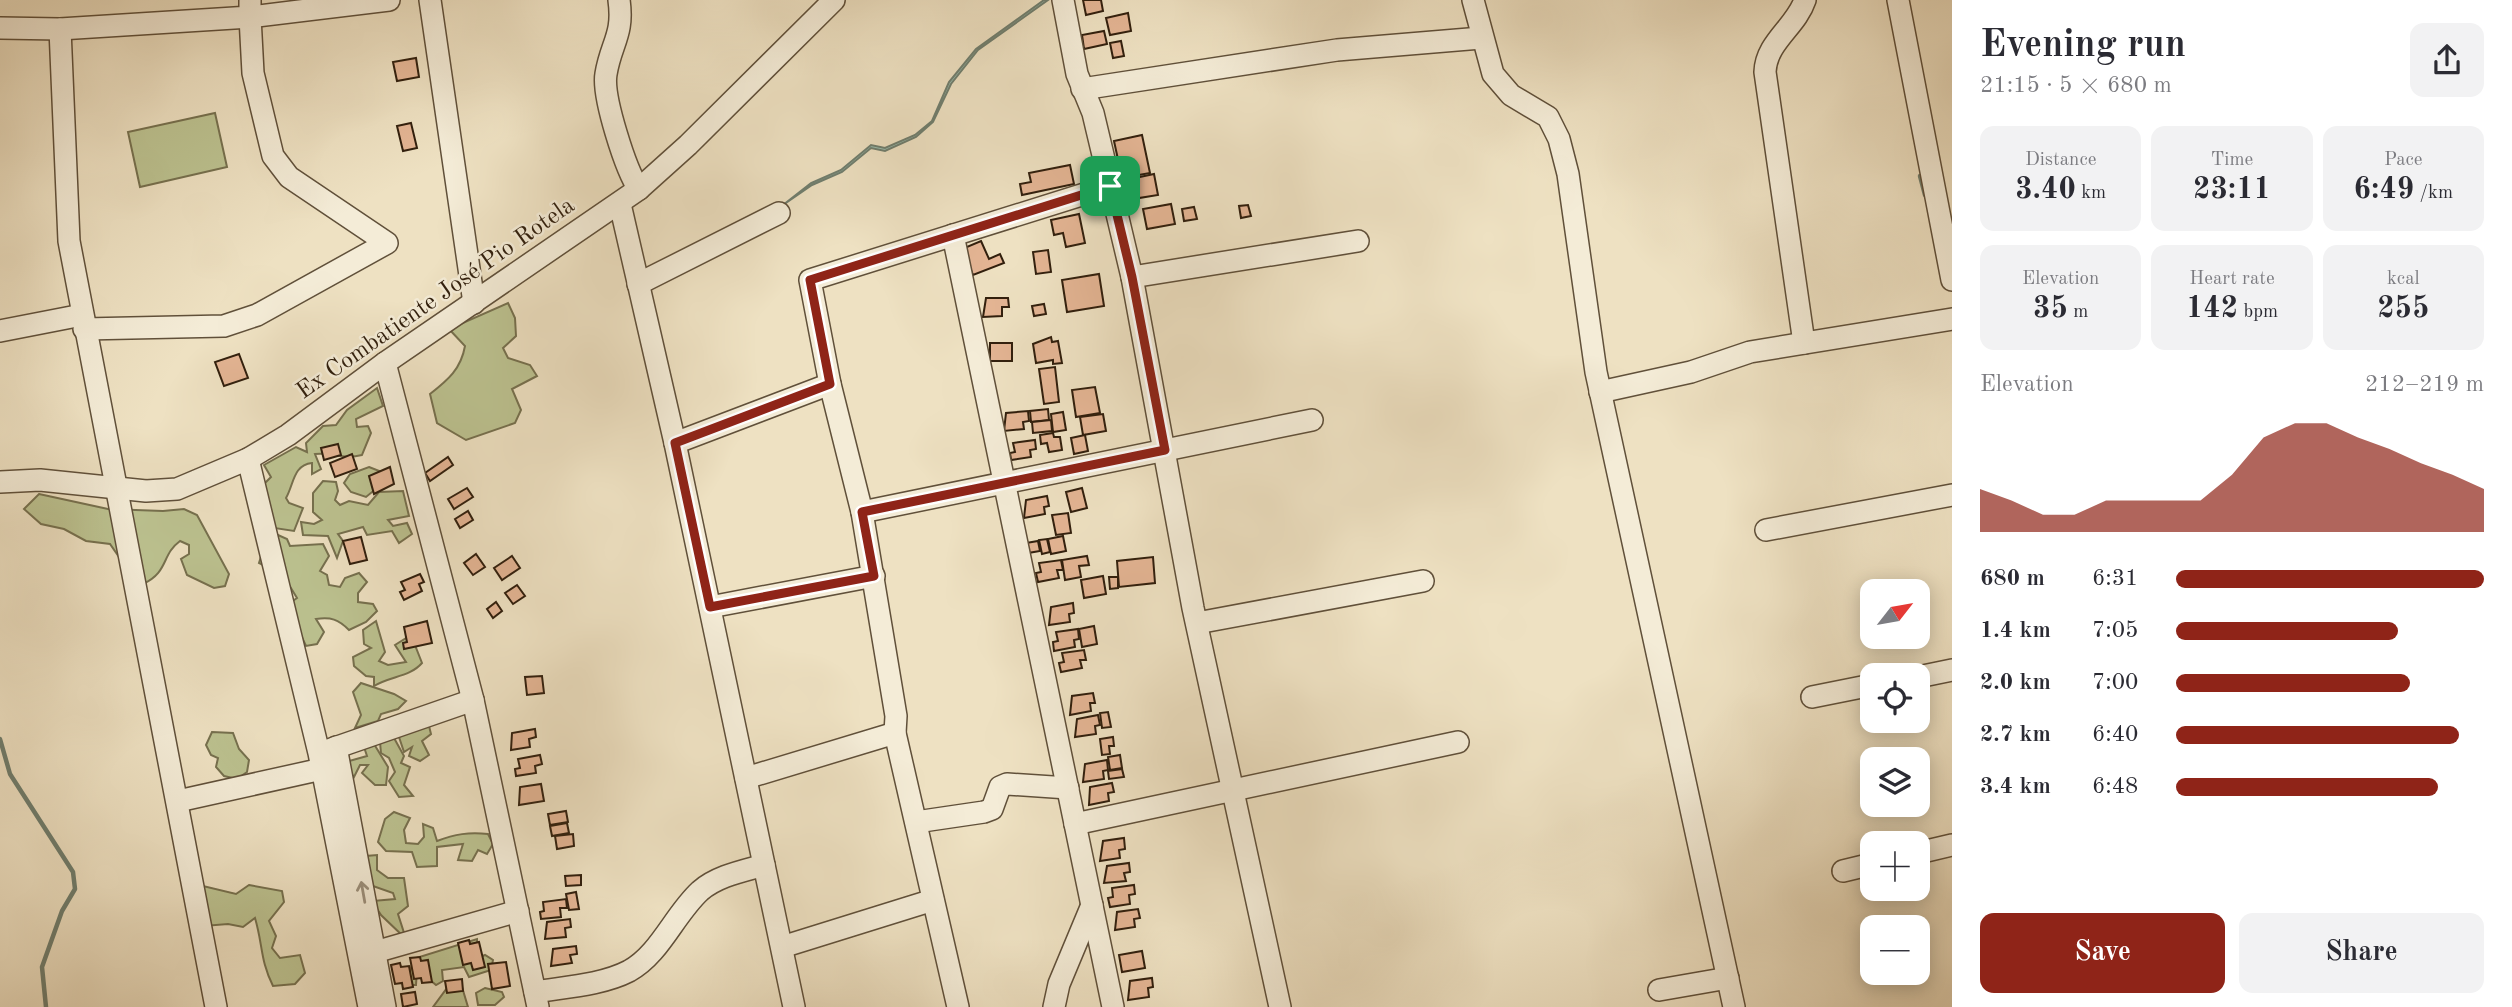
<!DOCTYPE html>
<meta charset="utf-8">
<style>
body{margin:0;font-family:"Old Standard TT",serif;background:#f2f2f3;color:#2b2b33;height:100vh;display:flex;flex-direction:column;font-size:26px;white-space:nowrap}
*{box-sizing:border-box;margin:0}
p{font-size:23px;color:#7c7c81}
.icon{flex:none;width:38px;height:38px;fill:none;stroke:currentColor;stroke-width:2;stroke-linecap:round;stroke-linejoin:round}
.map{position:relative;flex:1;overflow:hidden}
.sheet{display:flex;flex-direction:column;background:#fff;width:560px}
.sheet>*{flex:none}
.needle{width:46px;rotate:59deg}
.tools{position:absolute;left:1860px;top:579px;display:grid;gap:14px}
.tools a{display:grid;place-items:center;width:70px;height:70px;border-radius:14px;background:#fff;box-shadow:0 4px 18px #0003;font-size:35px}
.pin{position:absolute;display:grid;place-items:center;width:60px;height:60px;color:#fff;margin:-30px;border-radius:14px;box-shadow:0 4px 10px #0006}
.round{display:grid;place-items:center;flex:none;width:74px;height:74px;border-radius:14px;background:#f2f2f3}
.headline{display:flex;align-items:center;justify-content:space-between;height:119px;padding:0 28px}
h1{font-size:38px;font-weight:700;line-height:52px}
.figures{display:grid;grid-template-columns:repeat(3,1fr);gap:10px;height:119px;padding:7px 28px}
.figures div{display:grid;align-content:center;border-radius:14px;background:#f2f2f3;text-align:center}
.figures b{font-size:30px;font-weight:700}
.figures small{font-size:19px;font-weight:400}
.figures p{font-size:19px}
.chart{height:196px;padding:14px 28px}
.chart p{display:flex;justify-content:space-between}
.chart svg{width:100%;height:126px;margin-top:7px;fill:#8f2418;opacity:.7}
.primary-button{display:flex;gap:14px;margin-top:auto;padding:14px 28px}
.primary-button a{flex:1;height:80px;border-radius:14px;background:#8f2418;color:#fff;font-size:28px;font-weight:700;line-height:80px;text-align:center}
.primary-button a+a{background:#f2f2f3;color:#2b2b33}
ul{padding:0 28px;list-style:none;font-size:23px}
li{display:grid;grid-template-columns:112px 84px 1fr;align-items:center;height:52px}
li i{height:18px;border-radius:9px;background:#8f2418}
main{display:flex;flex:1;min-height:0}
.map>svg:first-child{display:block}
.green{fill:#bcc290;stroke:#76704e;stroke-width:2}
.water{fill:#9abeaf;stroke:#707e6e;stroke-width:2}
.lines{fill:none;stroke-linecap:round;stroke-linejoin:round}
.stream{stroke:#707e6e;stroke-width:4.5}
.building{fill:#e4b594;stroke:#311f0d;stroke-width:2}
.minor-casing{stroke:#60503a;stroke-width:24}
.minor{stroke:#f4ecd7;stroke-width:21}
.oneway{stroke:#9c907c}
.route-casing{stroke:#fff;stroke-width:14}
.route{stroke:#8f2418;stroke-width:9}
.labels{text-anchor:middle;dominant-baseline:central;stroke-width:5;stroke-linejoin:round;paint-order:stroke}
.street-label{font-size:24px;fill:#311f0d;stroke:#f4ecd7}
</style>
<main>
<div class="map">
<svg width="1952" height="1007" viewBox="0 0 1952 1007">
<rect width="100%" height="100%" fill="#eee1c2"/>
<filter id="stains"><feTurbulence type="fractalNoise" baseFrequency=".00286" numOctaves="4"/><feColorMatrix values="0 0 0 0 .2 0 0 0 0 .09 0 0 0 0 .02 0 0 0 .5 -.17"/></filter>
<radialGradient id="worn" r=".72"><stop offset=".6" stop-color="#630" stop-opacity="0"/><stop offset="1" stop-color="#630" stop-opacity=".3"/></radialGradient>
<g class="green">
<path d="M215 113 227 167 140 187 128 132Z"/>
<path d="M508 303 515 318 516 336 503 348 508 358 530 365 537 376 512 389 521 410 515 423 466 440 437 423 430 394C448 380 461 369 465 346L449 329Z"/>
<path d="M377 388 383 406 356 419 357 427 368 426 371 433 362 455C342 460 334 452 315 454L321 469 312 474V463C293 465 294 484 286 498L289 503 303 508 294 531 261 526 259 489 271 477 264 465 296 447 307 452 306 443 323 426 336 425 347 410Z"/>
<path d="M369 467 382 472 377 488 366 497 351 492 344 483 350 474Z"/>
<path d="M323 481 336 482 338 491 335 500 340 505 349 501 368 505 379 492 403 491 409 516 388 520 393 526 407 523 412 534 399 543 392 531 367 535 363 527 338 534 343 541 337 558 328 536 303 535 301 522 314 524 322 520 313 512V493Z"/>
<path d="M39 494 108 509 163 511 184 509 197 515 229 574 225 586 214 588 187 575 181 559 189 554V545L180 541C161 555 169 572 143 584L128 570 110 544 86 541 64 529 41 524 24 509Z"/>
<path d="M269 531 287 539 290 546 323 544 329 556 320 571 327 575 329 585 340 587 345 578 359 573 367 582 358 593V602L373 604 377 611 366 622 349 630C338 619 331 617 316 619L324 632 317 644 306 646 287 605 297 598 289 585 282 596 275 571 259 563Z"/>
<path d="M376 621 385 652 379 661 388 665 406 662 395 645 411 635 422 663C410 677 390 676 374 686V677L366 676 354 666 353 657 371 648 364 644 363 630Z"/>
<path d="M361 683 394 694 406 701 398 709 381 714 378 721 355 728 361 715 353 692Z"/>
<path d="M418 725 429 726 431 734 422 741 429 755 420 761 409 756 412 747 404 752 399 737Z"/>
<path d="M212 732 233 733 239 749 249 760 247 772 237 779 224 776 216 767 218 758 211 755 206 745Z"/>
<path d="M394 738 404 756 401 763 410 767 404 785 413 796 399 797 389 781 395 772 389 758 381 753 380 742Z"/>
<path d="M374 744 388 767 386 785H375L362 773 368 765H360L354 777 342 763 367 756 364 747Z"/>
<path d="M394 812 410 818 404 830 406 843 418 844 424 837 423 824 433 828 437 841C455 834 469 832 488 834L493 844 487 854 478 850 472 861 458 860 463 844 437 847V866L417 867 412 852 386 851 378 842 385 819Z"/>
<path d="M377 855V870L388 878H404L408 906 398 914 406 939 381 915 372 901 395 899 393 893 370 885 366 856Z"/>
<path d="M249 885 282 891 284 902 269 921 276 936 272 948 280 958 300 955 305 973 295 984 273 986C260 960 263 945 255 918L243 927 228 924 204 926 203 886 236 894Z"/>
<path d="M477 939 478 958 485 955 493 960 491 970 469 977 464 967 442 970 443 981 436 985 417 969 416 985H407L413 959Z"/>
<path d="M462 987 468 1007H433L447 988Z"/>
<path d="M485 988 502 992 504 997 495 1005H478L476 993Z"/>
</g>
<path class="water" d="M1044 0H1048L978 50 951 84 933 122 916 137 885 151 871 148 842 172 812 185 783 205 811 183 841 170 871 145 885 148 915 135 932 121 949 82 976 49Z"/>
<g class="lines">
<g class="stream">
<path d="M1920 176 1925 195"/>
<path d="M0 739 10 774 73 872 75 889 62 911 42 967 46 1007"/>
</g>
</g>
<g class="building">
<path d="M1083 0H1101L1103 11 1086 15Z"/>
<path d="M1128 13 1131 31 1110 35 1106 18Z"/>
<path d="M1104 31 1107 44 1084 49 1082 35Z"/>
<path d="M1121 41 1124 56 1113 58 1110 43Z"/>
<path d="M416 58 419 77 397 81 393 62Z"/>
<path d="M411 123 417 148 403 151 397 126Z"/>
<path d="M1142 135 1150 173 1122 178 1114 141Z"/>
<path d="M1070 165 1074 184 1022 195 1020 184 1031 182 1029 173Z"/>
<path d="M1154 174 1158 195 1139 198 1135 178Z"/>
<path d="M1171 204 1175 224 1147 229 1143 209Z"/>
<path d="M1248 205 1251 216 1241 218 1239 206Z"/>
<path d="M1194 207 1197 219 1184 221 1182 209Z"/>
<path d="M1079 214 1085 243 1066 247 1063 233 1054 235 1051 220Z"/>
<path d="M981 241 989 259 1000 254 1004 263 973 275 962 249Z"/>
<path d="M1048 250 1051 272 1036 274 1033 252Z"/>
<path d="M1099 274 1104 306 1067 312 1062 280Z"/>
<path d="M986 298H1008L1009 307H1002V316L983 317Z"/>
<path d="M1044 304 1046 314 1034 316 1032 306Z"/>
<path d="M1051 337 1052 342 1058 341 1062 363 1053 364V360L1036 363 1033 344Z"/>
<rect x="990" y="343" width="22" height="18"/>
<path d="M239 354 248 378 224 386 215 362Z"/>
<path d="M1055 367 1059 402 1044 404 1039 369Z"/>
<path d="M1095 387 1100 413 1076 417 1072 390Z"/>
<path d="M1048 409 1049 420 1031 422 1030 411Z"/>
<path d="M1028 411 1029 421 1023 422 1024 429 1004 431 1006 413Z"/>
<path d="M1063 412 1066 430 1053 432 1051 414Z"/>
<path d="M1103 414 1106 431 1083 435 1080 417Z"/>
<path d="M1051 420 1052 431 1033 433 1032 422Z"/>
<path d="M1053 433 1054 437H1060L1062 450 1049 452 1047 443 1041 444 1040 435Z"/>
<path d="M1085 435 1088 451 1074 454 1071 438Z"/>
<path d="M1035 440 1036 449 1030 450 1031 457 1011 460 1010 453 1015 452 1013 443Z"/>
<path d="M338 444 341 455 324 460 321 448Z"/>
<path d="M352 454 357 469 335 477 330 463Z"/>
<path d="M448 457 453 465 430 481 425 473Z"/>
<path d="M390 467 394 484 374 494 369 476Z"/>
<path d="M467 488 473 497 454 509 448 499Z"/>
<path d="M1082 488 1087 508 1071 512 1066 492Z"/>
<path d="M1047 496 1049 506 1044 507 1045 514 1024 518 1026 500Z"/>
<path d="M468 511 473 520 460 528 455 519Z"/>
<path d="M1068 513 1071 533 1056 535 1052 515Z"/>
<path d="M1063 536 1066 551 1051 554 1048 539Z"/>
<path d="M361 537 367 560 350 564 343 541Z"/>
<path d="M1047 539 1050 552 1042 554 1039 540Z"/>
<path d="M1038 541 1040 551 1028 553 1026 543Z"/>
<path d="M476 554 485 567 473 575 464 563Z"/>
<path d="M512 556 520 568 502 580 494 568Z"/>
<path d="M1087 556 1089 565 1079 566 1081 577 1065 580 1062 560Z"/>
<path d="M1153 557 1155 583 1119 587 1117 561Z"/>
<path d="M1061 560 1063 570H1057L1059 578 1038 582 1036 573 1041 572 1039 563Z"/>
<path d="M420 574 424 582 419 584 422 591 404 600 400 592 405 590 401 582Z"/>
<path d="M1103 576 1106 594 1084 598 1081 580Z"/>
<path d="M1109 577H1118V588L1110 589Z"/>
<path d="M517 585 525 596 513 604 505 593Z"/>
<path d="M496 602 502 611 493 618 487 609Z"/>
<path d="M1073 603 1074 613 1069 614 1070 622 1049 625 1051 607Z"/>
<path d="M427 621 432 643 404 649 403 643 407 642 404 627Z"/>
<path d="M1094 626 1097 644 1082 647 1079 629Z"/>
<path d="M1078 629 1079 639 1074 640 1075 647 1054 651 1053 642 1058 641 1056 632Z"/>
<path d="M1084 650 1086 660H1080L1082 668 1061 672 1059 663 1064 662 1062 653Z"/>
<path d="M542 676 544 693 527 695 525 677Z"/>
<path d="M1093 693 1095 703H1090L1091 711 1070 715 1072 696Z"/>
<path d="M1108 712 1111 727 1102 728 1100 713Z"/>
<path d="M1098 715 1100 725 1095 726 1096 734 1075 737 1077 719Z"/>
<path d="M535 729 536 737 529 739 530 747 511 750 512 733Z"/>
<path d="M1113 737 1114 746H1109L1110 754 1102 755 1100 739Z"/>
<path d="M540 755 542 764 535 766 536 773 516 776 515 769 520 768 518 759Z"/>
<path d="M1120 755 1122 768 1110 770 1108 757Z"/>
<path d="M1107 760 1108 770 1103 771 1104 779 1083 782 1085 764Z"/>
<path d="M1122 769 1124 777 1109 779 1108 771Z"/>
<path d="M1112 783 1114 792 1108 793 1109 801 1089 805 1090 787Z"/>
<path d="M541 784 544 801 519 805 520 787Z"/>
<path d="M566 811 568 822 550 825 548 814Z"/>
<path d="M567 823 569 833 552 836 550 826Z"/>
<path d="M573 834 574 846 557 849 555 836Z"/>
<path d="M1124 838 1125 849 1119 850 1120 858 1100 861 1103 841Z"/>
<path d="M1129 863 1130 872 1124 873 1126 881 1104 883 1107 866Z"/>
<path d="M581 875V885L566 886 565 876Z"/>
<path d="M1134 885 1135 894 1129 895 1130 904 1110 907 1108 898 1113 897 1112 888Z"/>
<path d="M576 892 579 909 569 910 566 894Z"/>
<path d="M566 899 567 908H560L561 917 541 919 540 912 544 911 543 902Z"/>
<path d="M1138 909 1140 918 1134 919 1135 927 1115 930 1117 912Z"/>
<path d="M570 919 571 927 565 928 566 937 545 939 547 922Z"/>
<path d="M469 940 470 944 479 942 485 967 473 970 471 963 463 965 458 943Z"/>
<path d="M576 946 577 954 570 955 572 963 551 966 553 949Z"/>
<path d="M1142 951 1145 968 1122 972 1119 955Z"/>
<path d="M420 957 421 961 428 960 432 982 422 983 421 978 414 979 410 958Z"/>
<path d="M506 962 510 986 492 989 488 964Z"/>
<path d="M400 963 401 967 409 966 413 987 403 989 402 983 395 984 391 965Z"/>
<path d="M1152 978 1153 987 1148 988 1149 997 1128 1000 1130 981Z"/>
<path d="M462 979 463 991 447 993 445 981Z"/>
<path d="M415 992 417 1004 403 1007 401 994Z"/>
</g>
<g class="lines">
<g class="minor-casing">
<g id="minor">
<path d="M430 0 474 303"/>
<path d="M619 0C624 35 611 43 606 74 602 96 626 171 639 189"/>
<path d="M1063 0 1077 74 1093 113 1132 277 1193 608 1280 1007"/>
<path d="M1473 0 1493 74 1511 95 1548 117 1559 139 1568 174 1596 372 1734 1007"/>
<path d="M1898 0 1952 280"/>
<path d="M0 28 60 29 250 17V0"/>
<path d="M60 29 69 241 216 1007"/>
<path d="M1082 89 1337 50 1481 38"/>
<path d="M620 204 675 443 794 1007"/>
<path d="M953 235 1113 1007"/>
<path d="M1132 277 1358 241"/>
<path d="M638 284 779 213"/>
<path d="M84 329 224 326 257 315 387 243 289 177 273 156 253 73 250 17 389 0"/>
<path d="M0 331 82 315"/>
<path d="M1804 343 1765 72C1766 42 1796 27 1805 0"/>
<path d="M385 363 473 700 538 1007"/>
<path d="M1600 392 1691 372 1750 352 1952 319"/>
<path d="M675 443 830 384"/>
<path d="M248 459 319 753 369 1007"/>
<path d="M0 482 40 480 146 491 177 489 248 459 288 435 385 363 639 189 688 145 834 0"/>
<path d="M862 512 1312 420"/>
<path d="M1766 530 1952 495"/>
<path d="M710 607 874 576"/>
<path d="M1197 623 1423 581"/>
<path d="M1918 677 1952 670"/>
<path d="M1812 697 1872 685"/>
<path d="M336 747 385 1007"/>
<path d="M323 752 473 700"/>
<path d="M746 778 895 733"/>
<path d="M178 801 322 769"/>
<path d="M916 822 984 812 992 809 1000 787 1007 784 1068 788"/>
<path d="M1075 824 1458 742"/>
<path d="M1918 853 1952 845"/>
<path d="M1843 871 1872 864"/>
<path d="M782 947 933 900"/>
<path d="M361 956 518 911"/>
<path d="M1659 990 1728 978"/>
<path d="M535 992C565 987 602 985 629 971 660 954 674 915 700 891 717 876 743 871 764 865"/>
<path d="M958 1007 895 733 896 716 862 512 830 384 810 280 1110 186"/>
<path d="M1054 1007 1059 984 1092 905"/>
</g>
</g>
<use href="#minor" class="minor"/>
</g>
<defs><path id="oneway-shaft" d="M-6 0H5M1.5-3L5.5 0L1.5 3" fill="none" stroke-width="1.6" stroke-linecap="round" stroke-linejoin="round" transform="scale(1.75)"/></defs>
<use class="oneway" href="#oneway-shaft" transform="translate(363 892) rotate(-100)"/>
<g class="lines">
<g class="route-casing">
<path id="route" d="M1110 186 1132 277 1165 450 862 512 874 576 710 607 675 443 830 384 810 280Z"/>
</g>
<use href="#route" class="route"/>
</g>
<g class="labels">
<g class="street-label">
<text transform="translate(436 299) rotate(-35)">Ex Combatiente José Pio Rotela</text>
</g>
</g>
<rect width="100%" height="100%" filter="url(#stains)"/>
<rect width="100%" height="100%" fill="url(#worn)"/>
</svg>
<div class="tools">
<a><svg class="needle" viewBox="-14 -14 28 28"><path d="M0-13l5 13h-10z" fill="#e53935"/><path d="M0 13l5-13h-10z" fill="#7c7c81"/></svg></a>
<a><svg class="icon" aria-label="locate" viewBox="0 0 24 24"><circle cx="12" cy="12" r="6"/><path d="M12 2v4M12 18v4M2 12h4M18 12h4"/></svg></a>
<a><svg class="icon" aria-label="layers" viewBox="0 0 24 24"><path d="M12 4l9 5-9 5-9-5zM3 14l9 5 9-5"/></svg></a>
<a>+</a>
<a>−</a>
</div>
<div class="pin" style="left:1110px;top:186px;background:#1e9e55"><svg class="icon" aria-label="arrive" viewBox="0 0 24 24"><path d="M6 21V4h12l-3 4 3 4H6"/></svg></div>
</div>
<section class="sheet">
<div class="headline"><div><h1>Evening run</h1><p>21:15 · 5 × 680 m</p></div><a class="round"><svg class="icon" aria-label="share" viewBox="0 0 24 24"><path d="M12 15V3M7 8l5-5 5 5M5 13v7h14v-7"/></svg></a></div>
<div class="figures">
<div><p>Distance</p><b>3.40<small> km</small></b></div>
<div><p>Time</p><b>23:11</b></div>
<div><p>Pace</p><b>6:49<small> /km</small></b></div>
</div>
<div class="figures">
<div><p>Elevation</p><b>35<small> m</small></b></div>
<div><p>Heart rate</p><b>142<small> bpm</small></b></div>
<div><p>kcal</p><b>255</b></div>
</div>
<div class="chart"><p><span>Elevation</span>212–219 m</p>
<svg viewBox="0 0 160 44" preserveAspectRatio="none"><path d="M0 44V29L10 33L20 38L30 38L40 33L50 33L60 33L70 33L80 24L90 11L100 6L110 6L120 11L130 15L140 20L150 24L160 29V44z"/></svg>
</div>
<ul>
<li><b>680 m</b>6:31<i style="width:100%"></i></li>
<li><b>1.4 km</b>7:05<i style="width:72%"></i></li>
<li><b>2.0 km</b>7:00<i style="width:76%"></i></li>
<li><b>2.7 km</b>6:40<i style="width:92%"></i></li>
<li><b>3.4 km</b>6:48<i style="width:85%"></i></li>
</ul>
<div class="primary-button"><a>Save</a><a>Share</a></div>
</section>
</main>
